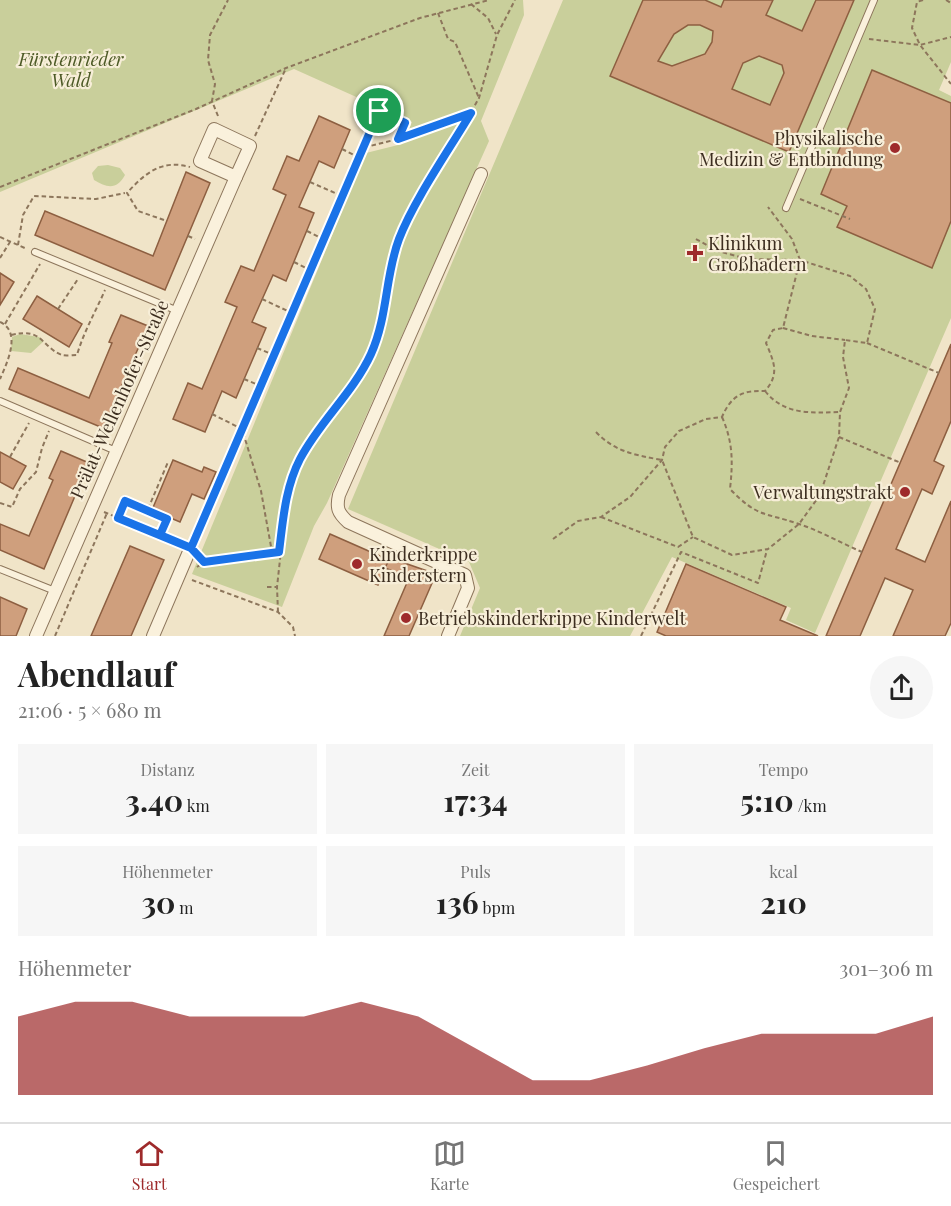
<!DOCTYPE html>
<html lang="de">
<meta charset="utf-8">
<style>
body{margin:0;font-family:"Playfair Display",serif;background:#f6f6f6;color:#222;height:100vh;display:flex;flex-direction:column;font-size:22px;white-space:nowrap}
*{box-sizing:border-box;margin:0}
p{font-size:20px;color:#767676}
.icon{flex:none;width:33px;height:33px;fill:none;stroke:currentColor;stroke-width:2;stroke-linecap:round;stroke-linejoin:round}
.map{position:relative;height:636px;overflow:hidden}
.side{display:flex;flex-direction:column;background:#fff;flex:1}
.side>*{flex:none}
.pin{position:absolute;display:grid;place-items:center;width:51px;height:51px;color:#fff;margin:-26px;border:3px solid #fff;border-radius:50%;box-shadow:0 2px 6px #0007}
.round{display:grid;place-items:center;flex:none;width:63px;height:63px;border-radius:32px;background:#f6f6f6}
.head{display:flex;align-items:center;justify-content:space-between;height:102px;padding:0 18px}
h1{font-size:33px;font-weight:700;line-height:45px}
.metrics{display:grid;grid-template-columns:repeat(3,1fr);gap:9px;height:102px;padding:6px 18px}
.metrics div{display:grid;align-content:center;border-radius:0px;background:#f6f6f6;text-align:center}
.metrics b{font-size:30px;font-weight:700}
.metrics small{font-size:16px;font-weight:400}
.metrics p{font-size:16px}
.chart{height:168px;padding:12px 18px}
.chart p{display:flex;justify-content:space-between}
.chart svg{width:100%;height:108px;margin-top:6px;fill:#9e2a2b;opacity:.7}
.tabs{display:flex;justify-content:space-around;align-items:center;height:84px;border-top:2px solid #e0e0e0;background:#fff;font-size:16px;color:#767676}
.tabs a{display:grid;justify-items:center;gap:3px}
.tabs .selected{color:#9e2a2b}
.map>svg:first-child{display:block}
.green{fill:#c9cf9b}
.building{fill:#cf9f7d;stroke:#8d5f41;stroke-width:1.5;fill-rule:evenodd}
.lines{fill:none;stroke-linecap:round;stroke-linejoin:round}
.lane-casing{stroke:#8d765c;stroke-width:8}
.street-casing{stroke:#8d765c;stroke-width:14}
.path{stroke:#8d765c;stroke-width:2;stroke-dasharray:4.5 3;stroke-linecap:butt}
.lane{stroke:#faf1dc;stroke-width:6}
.street{stroke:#faf1dc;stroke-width:12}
.route-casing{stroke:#fff;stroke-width:12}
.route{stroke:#1a73e8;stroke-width:8}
.poi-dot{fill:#9e2a2b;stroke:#f7eed8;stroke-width:2}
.labels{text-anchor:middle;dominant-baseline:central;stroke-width:4.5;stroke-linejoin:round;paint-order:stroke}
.park-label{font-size:18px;font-style:italic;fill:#4d5a26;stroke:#f7eed8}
.poi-label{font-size:18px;fill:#3d2e20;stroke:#f7eed8;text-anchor:start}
.street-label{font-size:18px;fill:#3d2e20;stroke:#f7eed8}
</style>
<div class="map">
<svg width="951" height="636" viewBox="0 0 951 636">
<rect width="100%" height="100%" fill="#f0e4c8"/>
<g class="green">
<path d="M0 0H523L524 15 481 121 489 141 327 503 314 526 282 607 192 574 366 153 402 144 412 122 294 69 0 192Z"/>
<path d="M563 0H951V62L939 90 951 96V318L815 633 786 620 791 608 672 557 630 636H460L480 588 469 562 348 509Z"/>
<path d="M108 165 120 168 125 175C117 190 107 188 94 180L92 173 98 166Z"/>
<path d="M20 334 39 337 44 341 31 353 11 351 12 337Z"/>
</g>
<g class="building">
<path d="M643 0H705L721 7 724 0H773L766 15 802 31 816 0H854L789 152 610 76ZM688 25H700L713 31 712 42 705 54 672 66 658 61 674 34ZM759 56 782 65 784 73 770 105 732 89 743 63Z"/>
<path d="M872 70 951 103V221L932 268 837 227 847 206 821 194Z"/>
<path d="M319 116 350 130 334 168 319 161 299 207 314 213 286 281 273 275 252 322 266 328 236 398 222 391 205 432 173 419 188 383 202 389 237 307 225 302 241 266 254 271 286 195 273 189 287 156 299 161Z"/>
<path d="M186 172 210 183 165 290 35 235 45 211 153 256Z"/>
<path d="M0 273 14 282 0 305Z"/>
<path d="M37 296 82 324 69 347 23 319Z"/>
<path d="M121 315 148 326 103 428 9 389 18 368 89 398 112 343 109 342Z"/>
<path d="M951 344V421L934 461 944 466 932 494 922 489 896 549 925 562 951 501V623L945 636H893L913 590 885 578 860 636H826Z"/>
<path d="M61 451 89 463 44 569 0 550V524L29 536 53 480 49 478Z"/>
<path d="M0 452 26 466 13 489 0 482Z"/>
<path d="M173 460 202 472 204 467 216 472 204 499 192 494 180 522 152 510Z"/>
<path d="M330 534 389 560 378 585 319 559Z"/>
<path d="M130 546 164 560 131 636H91Z"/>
<path d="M390 558 436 574 409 636H384L409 578 385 568Z"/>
<path d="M686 564 786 607 780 620 818 636H666L657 632Z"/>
<path d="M0 597 27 609 16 636H0Z"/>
</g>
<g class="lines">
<g class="lane-casing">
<g id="lane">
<path d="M786 208 874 0"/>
<path d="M35 252 178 311"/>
<path d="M0 401 116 451"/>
<path d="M0 569 55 591"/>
</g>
</g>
<g class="street-casing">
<g id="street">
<path d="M214 129 250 146 236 177 200 161Z"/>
<path d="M36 636 236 177"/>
<path d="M153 636 191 547"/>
<path d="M448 636 468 588 465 575 348 522C338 513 336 508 339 495L481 174"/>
</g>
</g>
<g class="path">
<path d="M923 0 917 2 912 28 920 45 951 37"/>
<path d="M946 0 951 3"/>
<path d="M471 4 488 18 496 34"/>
<path d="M438 13 448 39 455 42 479 98"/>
<path d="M869 39 920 45 951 84"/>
<path d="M218 116 212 101 215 84 208 60 210 35 228 0"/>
<path d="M255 136 286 68"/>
<path d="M398 139 469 113"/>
<path d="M342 149 358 157"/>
<path d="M310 182 342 196"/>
<path d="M0 187 196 109 286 68 420 18 489 0"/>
<path d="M800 199 850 219"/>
<path d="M164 220 138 211 127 193C145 173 162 159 190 167"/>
<path d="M307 231 323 239"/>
<path d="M188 236 195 239"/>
<path d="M0 237 27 249"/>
<path d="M18 245 23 215 34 196 96 199 125 193"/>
<path d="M0 258 10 242"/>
<path d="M294 262 310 270"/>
<path d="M262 299 292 313"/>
<path d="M58 309 78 279"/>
<path d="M0 322C22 332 7 363 0 379"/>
<path d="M5 324 40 264"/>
<path d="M783 328 812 336 845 340"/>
<path d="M11 335C43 327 41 347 62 355 66 356 73 355 77 355 84 331 95 313 105 290"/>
<path d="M867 343 939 373"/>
<path d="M257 348 274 355"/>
<path d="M244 379 261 386"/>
<path d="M765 391C784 415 811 413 839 412"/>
<path d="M212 414 242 429 261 491 272 552"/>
<path d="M722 417C733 442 733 462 730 489 758 518 764 512 799 524 820 531 841 543 862 552"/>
<path d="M596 432C615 452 635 455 662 460L693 537 732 555 768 549 799 524 820 495 839 437 840 412 849 388 843 357 845 340 867 343 875 309 866 289 850 276 800 260 747 259 718 251 694 238"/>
<path d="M839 437 901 463"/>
<path d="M10 457 29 423"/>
<path d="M0 503 12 507 20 489 36 472 42 448 49 431"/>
<path d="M148 509 168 462"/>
<path d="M104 512 179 543"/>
<path d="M601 517 678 547 693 537"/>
<path d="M119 518 125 501 167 519 160 535"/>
<path d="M196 537 342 196C354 168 366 139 379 111L405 123 398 139 362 148"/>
<path d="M553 539 578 521 601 517 630 497 662 460 665 447 679 431 706 419 722 417C731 396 742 390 765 391 780 374 774 362 766 343L773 330 783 328 800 260 792 239 768 207"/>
<path d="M197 567 204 562 279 552"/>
<path d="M192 580 278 612 293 627 295 636"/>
<path d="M267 587H276"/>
<path d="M278 612 277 587 286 505 299 461 315 434 353 385 371 355 386 309 399 240 479 98 497 35 515 0"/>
<path d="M55 636 107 513"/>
<path d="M641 636 681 552 758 583 767 550"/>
</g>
<use href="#lane" class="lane"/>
<use href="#street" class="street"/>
</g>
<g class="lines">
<g class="route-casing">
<path id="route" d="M379 111 191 548 118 518 125 501 167 519 160 535 191 548 204 562 279 552C283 521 285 488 300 459 320 421 353 393 371 354 388 316 385 276 399 239 414 200 449 150 471 113L398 139 405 123 379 111"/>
</g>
<use href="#route" class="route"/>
</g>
<g class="poi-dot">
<circle cx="895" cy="148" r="6"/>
<path d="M692 244h6v6h6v6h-6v6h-6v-6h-6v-6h6z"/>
<circle cx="905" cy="492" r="6"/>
<circle cx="357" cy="564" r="6"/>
<circle cx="406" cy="618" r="6"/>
</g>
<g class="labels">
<g class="park-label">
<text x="71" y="59">Fürstenrieder<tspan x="71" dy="21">Wald</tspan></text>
</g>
<g class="poi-label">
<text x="883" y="138" text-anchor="end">Physikalische<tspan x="883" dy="21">Medizin &amp; Entbindung</tspan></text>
<text x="708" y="243">Klinikum<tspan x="708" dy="21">Großhadern</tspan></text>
<text x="893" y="492" text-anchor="end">Verwaltungstrakt</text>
<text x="369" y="554">Kinderkrippe<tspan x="369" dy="21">Kinderstern</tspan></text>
<text x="418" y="618">Betriebskinderkrippe Kinderwelt</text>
</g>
<g class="street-label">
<text transform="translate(119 399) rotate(-66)">Prälat-Wellenhofer-Straße</text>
</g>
</g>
</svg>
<div class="pin" style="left:379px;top:111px;background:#1e9e55"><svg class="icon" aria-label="arrive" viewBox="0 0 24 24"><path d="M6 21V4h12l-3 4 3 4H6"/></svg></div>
</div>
<section class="side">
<div class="head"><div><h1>Abendlauf</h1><p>21:06 · 5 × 680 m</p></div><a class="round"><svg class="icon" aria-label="share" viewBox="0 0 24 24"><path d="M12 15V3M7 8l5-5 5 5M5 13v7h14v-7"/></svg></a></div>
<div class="metrics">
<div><p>Distanz</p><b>3.40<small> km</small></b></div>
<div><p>Zeit</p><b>17:34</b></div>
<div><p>Tempo</p><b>5:10<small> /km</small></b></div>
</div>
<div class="metrics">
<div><p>Höhenmeter</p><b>30<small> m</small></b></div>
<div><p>Puls</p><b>136<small> bpm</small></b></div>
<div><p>kcal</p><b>210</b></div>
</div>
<div class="chart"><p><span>Höhenmeter</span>301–306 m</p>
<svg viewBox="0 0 160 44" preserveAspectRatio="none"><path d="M0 44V12L10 6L20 6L30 12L40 12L50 12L60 6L70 12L80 25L90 38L100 38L110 32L120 25L130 19L140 19L150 19L160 12V44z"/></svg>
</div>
</section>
<nav class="tabs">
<a class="selected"><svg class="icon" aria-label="home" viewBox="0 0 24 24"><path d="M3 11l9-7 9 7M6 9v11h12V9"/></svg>Start</a>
<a><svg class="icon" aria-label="map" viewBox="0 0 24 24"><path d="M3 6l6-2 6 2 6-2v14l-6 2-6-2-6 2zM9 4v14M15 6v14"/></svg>Karte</a>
<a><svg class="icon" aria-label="saved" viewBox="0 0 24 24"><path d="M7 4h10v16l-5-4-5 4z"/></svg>Gespeichert</a>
</nav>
